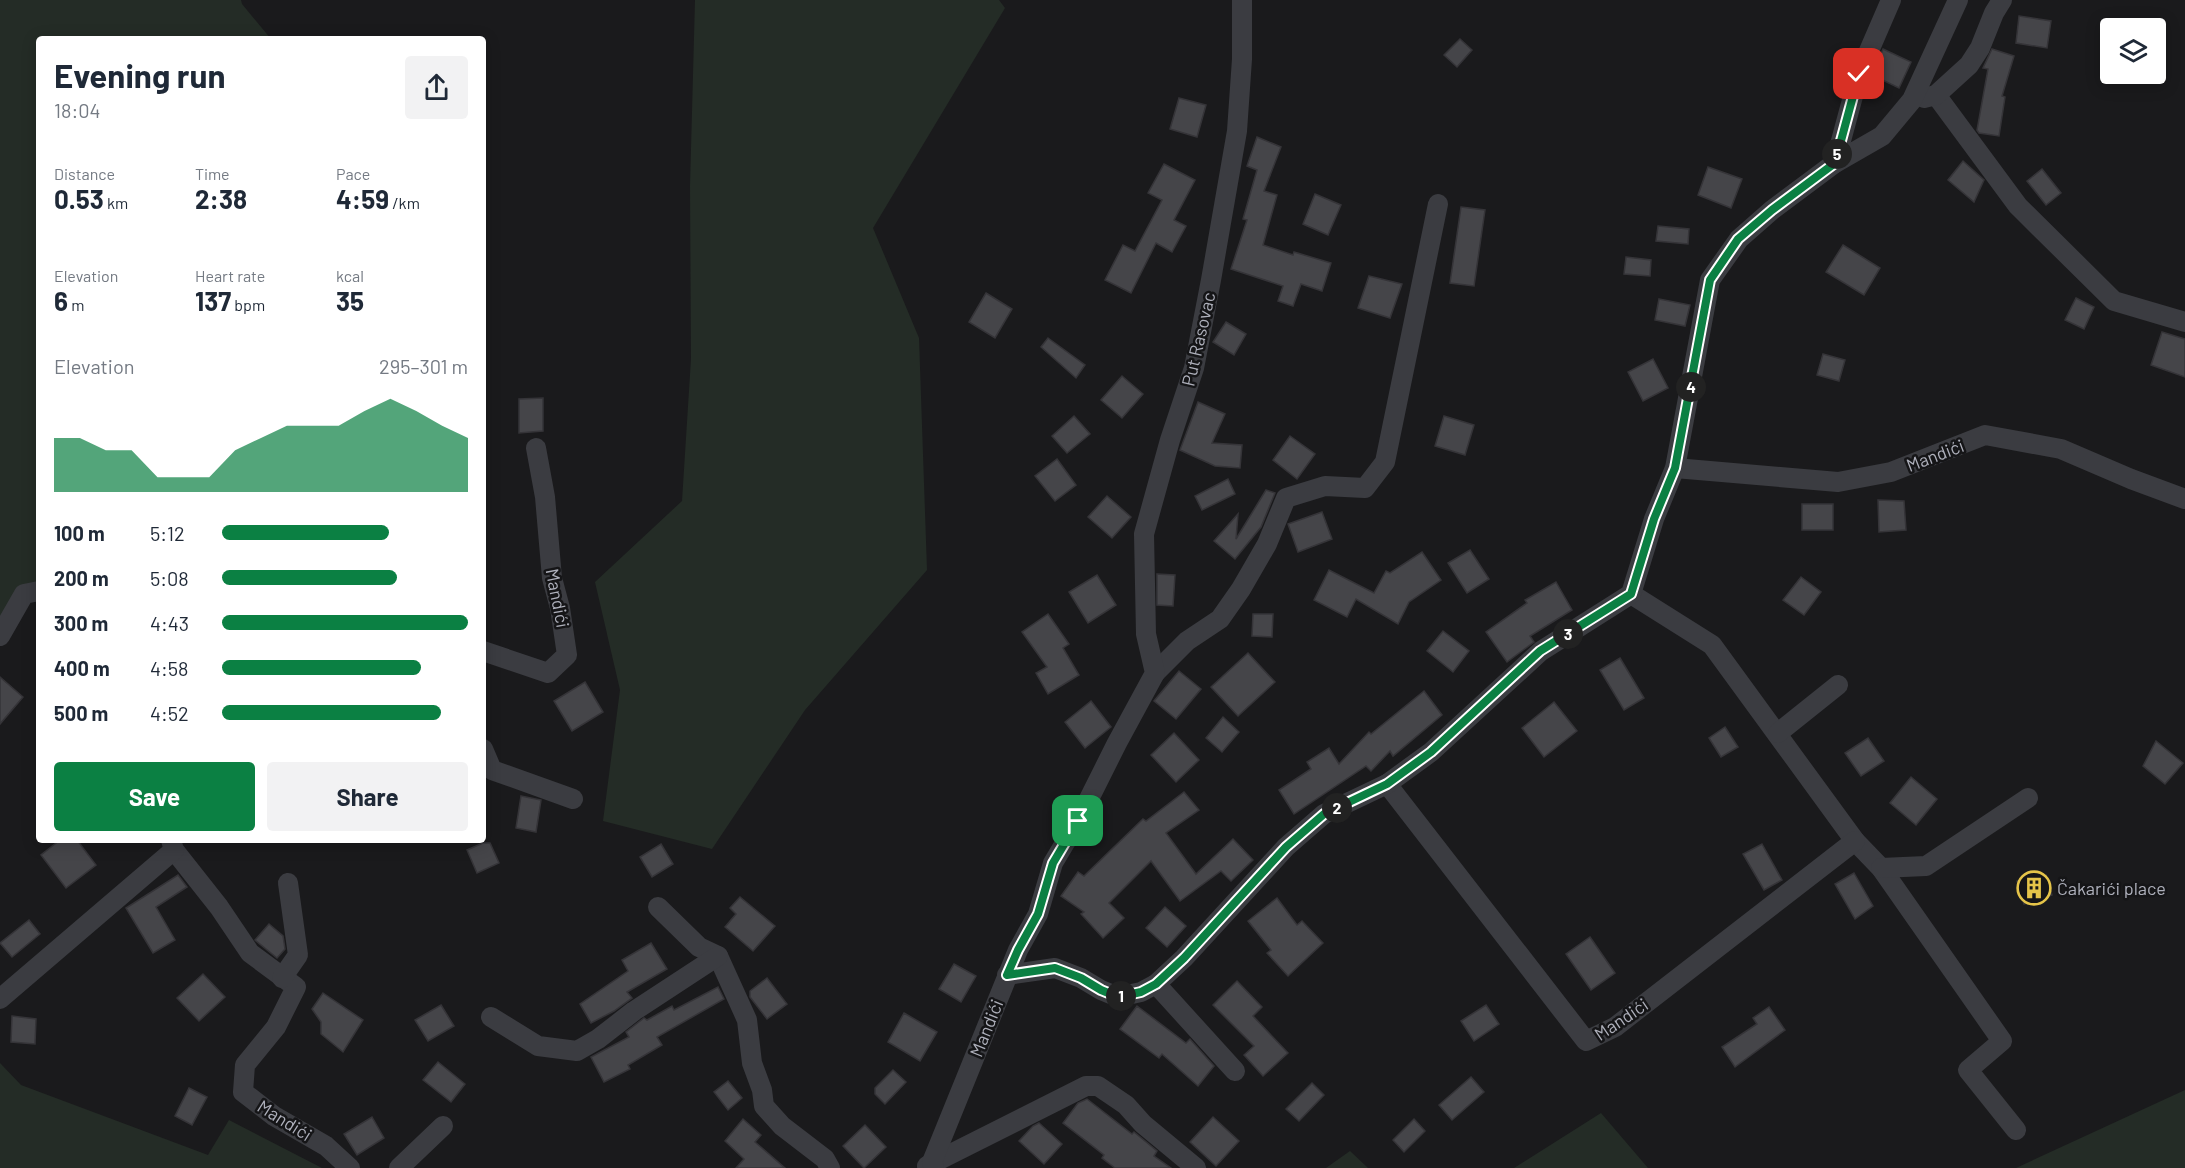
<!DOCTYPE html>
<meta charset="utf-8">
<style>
body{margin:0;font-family:Barlow,sans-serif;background:#f2f2f3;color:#1f2937;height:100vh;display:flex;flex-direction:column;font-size:22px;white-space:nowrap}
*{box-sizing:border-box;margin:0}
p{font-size:20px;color:#747a83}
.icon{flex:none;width:33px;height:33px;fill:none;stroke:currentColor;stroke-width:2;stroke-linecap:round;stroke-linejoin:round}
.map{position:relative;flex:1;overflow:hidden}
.drawer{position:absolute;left:36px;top:36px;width:450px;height:807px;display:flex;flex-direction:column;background:#fff;border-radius:6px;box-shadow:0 3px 15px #0003}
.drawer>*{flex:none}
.tools{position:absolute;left:2100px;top:18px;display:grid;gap:12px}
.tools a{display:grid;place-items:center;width:66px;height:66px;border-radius:6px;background:#fff;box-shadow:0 3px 15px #0003;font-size:30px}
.pin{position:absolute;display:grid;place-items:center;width:51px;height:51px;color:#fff;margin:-26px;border-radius:12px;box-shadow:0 3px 9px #0006}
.km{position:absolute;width:30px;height:30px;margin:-15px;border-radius:50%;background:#222;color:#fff;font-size:16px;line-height:30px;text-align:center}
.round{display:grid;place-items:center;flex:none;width:63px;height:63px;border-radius:6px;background:#f2f2f3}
.head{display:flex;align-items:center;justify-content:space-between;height:102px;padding:0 18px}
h1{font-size:33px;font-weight:700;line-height:45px}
.metrics{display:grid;grid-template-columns:repeat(3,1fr);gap:9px;height:102px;padding:6px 18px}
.metrics div{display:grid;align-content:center}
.metrics b{font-size:26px;font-weight:700}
.metrics small{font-size:16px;font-weight:400}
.metrics p{font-size:16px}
.chart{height:168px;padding:12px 18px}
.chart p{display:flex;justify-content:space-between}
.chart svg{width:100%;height:108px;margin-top:6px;fill:#0b8043;opacity:.7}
.primary-button{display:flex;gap:12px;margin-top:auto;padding:12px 18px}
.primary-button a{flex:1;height:69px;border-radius:6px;background:#0b8043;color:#fff;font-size:24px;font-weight:700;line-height:69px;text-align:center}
.primary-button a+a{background:#f2f2f3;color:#1f2937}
ul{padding:0 18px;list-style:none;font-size:20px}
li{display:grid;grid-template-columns:96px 72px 1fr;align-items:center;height:45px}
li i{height:15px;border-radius:8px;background:#0b8043}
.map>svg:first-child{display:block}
.green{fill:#242c26}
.building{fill:#454549;stroke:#353438;stroke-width:1.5}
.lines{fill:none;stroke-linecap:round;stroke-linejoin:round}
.minor{stroke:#3b3c41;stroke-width:20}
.route-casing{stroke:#fff;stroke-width:12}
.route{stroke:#0b8043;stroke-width:8}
.labels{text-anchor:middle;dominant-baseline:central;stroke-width:5;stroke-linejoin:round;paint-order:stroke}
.street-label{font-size:18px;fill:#aeb0bb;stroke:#151517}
.poi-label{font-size:18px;fill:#aeb0bb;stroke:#151517;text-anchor:start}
</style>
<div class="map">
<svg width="2185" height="1168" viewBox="0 0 2185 1168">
<rect width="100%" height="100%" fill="#1a1a1c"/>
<g class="green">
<path d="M0 0H241L242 4 271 39H39V590L0 645Z"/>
<path d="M695 0H999L1005 8 873 228 919 338 927 570 805 710 712 849 603 821 620 690 595 582 682 501 691 359 690 186Z"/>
<path d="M0 1063 21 1085 208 1155 229 1120 322 1168H0Z"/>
<path d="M2185 1090V1168H2016Z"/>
<path d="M1601 1113 1648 1168H1514Z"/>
<path d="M1350 1151 1368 1168H1326Z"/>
</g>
<g class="building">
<path d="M2019 16 2051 21 2047 48 2016 43Z"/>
<path d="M1460 39 1472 50 1457 67 1444 55Z"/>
<path d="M1883 49 1911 62 1899 88 1872 75Z"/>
<path d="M1992 49 2014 56 2002 96 2005 97 1999 136 1979 133 1977 130 1988 69 1983 68Z"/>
<path d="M1179 98 1206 105 1197 137 1170 129Z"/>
<path d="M1257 137 1281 147 1264 191 1277 195 1263 245 1293 255 1294 252 1331 263 1322 291 1301 284 1293 306 1278 301 1283 286 1231 269 1247 220 1243 219 1257 170 1247 166Z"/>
<path d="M1963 161 1984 180 1974 202 1948 180Z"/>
<path d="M1164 164 1195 180 1174 220 1186 226 1172 252 1156 243 1131 293 1105 280 1123 245 1135 251 1162 200 1148 193Z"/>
<path d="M1708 167 1742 179 1731 208 1698 195Z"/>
<path d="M2042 169 2061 193 2046 205 2027 181Z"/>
<path d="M1315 194 1341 205 1328 235 1303 224Z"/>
<path d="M1461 207 1485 210 1474 286 1450 283Z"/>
<path d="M1658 226 1689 229 1688 244 1656 241Z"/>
<path d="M1843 245 1880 268 1864 295 1826 272Z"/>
<path d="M1626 257 1651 260 1650 276 1624 274Z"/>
<path d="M1369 276 1402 284 1390 318 1358 308Z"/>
<path d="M986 293 1012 309 995 338 969 322Z"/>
<path d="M2076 298 2094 307 2084 329 2065 320Z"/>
<path d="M1659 299 1690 305 1685 326 1655 320Z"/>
<path d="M1226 322 1246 334 1234 355 1213 342Z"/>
<path d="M2162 332 2185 339V377L2151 365Z"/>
<path d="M1048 338 1085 365 1076 378 1041 347Z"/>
<path d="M1823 354 1845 360 1839 381 1817 375Z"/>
<path d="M1653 359 1668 388 1643 401 1628 372Z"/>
<path d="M1122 376 1143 394 1122 418 1101 400Z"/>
<path d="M543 398V431L519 433V399Z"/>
<path d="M1198 402 1225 414 1212 443 1242 445 1240 468 1215 466 1180 450Z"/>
<path d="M1074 416 1090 434 1067 453 1052 436Z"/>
<path d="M1444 416 1474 425 1465 455 1435 446Z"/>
<path d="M1290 436 1315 454 1297 479 1273 460Z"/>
<path d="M1057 459 1076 485 1055 501 1035 476Z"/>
<path d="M1228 479 1235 494 1202 510 1195 496Z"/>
<path d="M1266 490 1275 493 1261 527 1235 559 1214 541 1238 514 1236 539Z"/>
<path d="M1107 496 1131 517 1112 538 1088 517Z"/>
<path d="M1878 500 1904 501 1906 530 1879 532Z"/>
<rect x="1802" y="504" width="31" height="26"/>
<path d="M1322 512 1332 539 1298 552 1288 524Z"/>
<path d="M1470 550 1489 579 1467 593 1448 563Z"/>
<path d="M1422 552 1441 580 1409 602 1398 624 1356 599 1347 617 1314 600 1329 570 1374 593 1386 571 1390 573Z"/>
<path d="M1157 574 1175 575 1173 606 1157 605Z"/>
<path d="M1097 575 1116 605 1088 623 1069 592Z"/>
<path d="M1801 577 1821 592 1804 615 1783 600Z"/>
<path d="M1556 582 1572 610 1530 636 1534 642 1507 662 1486 632 1527 603 1525 600Z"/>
<path d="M1048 614 1069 644 1063 648 1079 675 1048 694 1036 673 1047 667 1022 632Z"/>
<path d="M1253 614H1273L1272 637 1252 636Z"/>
<path d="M1443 631 1469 651 1453 672 1427 651Z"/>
<path d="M1248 653 1275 682 1238 716 1211 687Z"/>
<path d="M1620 658 1644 698 1624 710 1600 670Z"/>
<path d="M1179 671 1201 689 1176 719 1154 701Z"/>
<path d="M0 677 23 697 0 724Z"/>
<path d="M585 682 603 712 572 731 554 701Z"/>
<path d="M1424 691 1442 715 1393 756 1390 751 1371 771 1366 766 1294 814 1279 790 1311 769 1307 762 1329 748 1339 764 1369 732 1371 734Z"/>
<path d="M1091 701 1111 727 1085 748 1065 722Z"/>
<path d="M1554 702 1577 731 1544 757 1522 728Z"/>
<path d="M1223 717 1239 732 1222 752 1206 738Z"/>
<path d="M1725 727 1738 747 1721 757 1709 738Z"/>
<path d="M1174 733 1199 760 1176 782 1151 755Z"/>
<path d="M1868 738 1884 761 1861 776 1845 753Z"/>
<path d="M2156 741 2183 763 2165 784 2143 766Z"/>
<path d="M1911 777 1937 799 1916 825 1890 803Z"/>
<path d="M1184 792 1199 810 1166 833 1196 874 1233 839 1253 860 1231 881 1221 871 1180 901 1151 861 1109 903 1124 918 1103 938 1081 914 1084 912 1061 896 1078 872 1084 876 1143 819 1146 821Z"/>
<path d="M521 796 541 800 536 832 516 828Z"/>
<path d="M60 840H77L96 865 66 888 41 855Z"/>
<path d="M483 843H490L499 863 477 873 467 850Z"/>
<path d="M661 844 673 864 652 877 640 857Z"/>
<path d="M1762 844 1782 880 1764 890 1743 854Z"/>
<path d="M1854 873 1873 906 1855 919 1835 884Z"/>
<path d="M178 875 187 887 156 907 175 940 153 953 126 908Z"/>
<path d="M2046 875 2052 895 2024 904 2017 881Z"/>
<path d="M740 897 775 926 753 951 725 927 736 914 730 908Z"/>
<path d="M1277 898 1297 925 1302 921 1323 943 1288 976 1267 953 1271 950 1248 921Z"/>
<path d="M1165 907 1186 926 1167 947 1146 928Z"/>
<path d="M29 920 40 934 12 957 0 943Z"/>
<path d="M269 924 283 936 285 949 277 958 255 940Z"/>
<path d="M1590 937 1615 973 1591 990 1566 954Z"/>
<path d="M651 943 667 969 627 992 632 998 614 1011 591 1023 580 1004 628 971 622 960Z"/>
<path d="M954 964 976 976 961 1002 939 989Z"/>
<path d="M203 974 225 997 199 1021 177 998Z"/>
<path d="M767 978 787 1004 767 1019 750 997V991Z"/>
<path d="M1237 981 1262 1007 1253 1016 1288 1053 1263 1076 1244 1055 1254 1046 1213 1005Z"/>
<path d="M718 987 724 999 657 1037 662 1045 628 1065 630 1069 604 1082 591 1057 629 1037 626 1032 644 1018 647 1020 672 1006 674 1010Z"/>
<path d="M323 993 363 1020 343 1052 321 1034V1022L312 1009Z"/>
<path d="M441 1005 454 1026 428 1041 415 1020Z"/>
<path d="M1486 1005 1499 1024 1474 1041 1461 1021Z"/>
<path d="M1137 1006 1186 1043 1190 1039 1214 1066 1198 1086 1162 1054 1159 1058 1120 1029Z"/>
<path d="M1769 1007 1785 1030 1735 1067 1722 1047 1757 1024 1753 1018Z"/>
<path d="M904 1013 937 1032 920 1061 888 1042Z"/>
<path d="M12 1016 36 1019 35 1044 11 1042Z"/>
<path d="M438 1062 465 1084 451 1102 423 1080Z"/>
<path d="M893 1070 906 1082 885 1104 875 1094V1088Z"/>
<path d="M1471 1077 1484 1092 1452 1120 1439 1105Z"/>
<path d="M728 1081 742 1098 728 1110 714 1092Z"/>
<path d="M1312 1083 1324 1095 1299 1121 1286 1109Z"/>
<path d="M189 1088 207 1097 192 1125 175 1116Z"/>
<path d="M1087 1099 1132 1134 1134 1132 1157 1151 1154 1156 1171 1168H1115L1102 1158 1104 1155 1063 1123 1078 1103Z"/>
<path d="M372 1117 384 1138 357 1155 344 1134Z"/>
<path d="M1213 1117 1239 1141 1216 1166 1190 1142Z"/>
<path d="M743 1119 761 1135 755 1142 785 1168H736L744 1159 725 1141Z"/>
<path d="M1414 1119 1425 1131 1404 1152 1393 1140Z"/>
<path d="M1039 1123 1062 1144 1044 1164 1019 1141 1033 1126Z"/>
<path d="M865 1125 886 1147 864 1168 843 1146Z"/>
</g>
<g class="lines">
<g class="minor">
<path d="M1936 95 2018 206 2114 301 2185 322"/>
<path d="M1924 98 1936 95 1969 65 1980 48 1994 13 2002 0"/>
<path d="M1835 163 1859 74 1891 0"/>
<path d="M1675 468 1838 482 1891 472 1985 435 2061 449 2131 479 2185 499"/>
<path d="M1631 594 1712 645 1855 841 1881 868 2002 1041 1968 1070 2016 1130"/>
<path d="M0 636 24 594 39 591"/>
<path d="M483 651 548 673 567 655 560 608 552 578 545 497 536 448"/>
<path d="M1155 673 1187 641 1220 619 1241 589 1267 544 1286 498 1325 486 1365 488 1385 462 1438 204"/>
<path d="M1778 733 1838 685"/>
<path d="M483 749 492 770 573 799"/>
<path d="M1387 784 1586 1041 1615 1027 1855 841"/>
<path d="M171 840 174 850 219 907 250 953 296 987 276 1027 245 1065 243 1092 274 1116 326 1146 350 1168"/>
<path d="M1881 868 1926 866 2028 798"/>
<path d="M658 907 699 947 718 956 747 1020 752 1063 762 1090 764 1106 782 1126 825 1159 830 1168"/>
<path d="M1007 975 1055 968 1081 978 1101 990 1118 997 1141 992 1156 984 1184 958 1286 847 1324 814 1387 784 1431 752 1541 651 1631 594 1654 519 1675 468 1710 280 1739 239 1772 210 1835 163 1882 136 1912 100 1958 0"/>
<path d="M282 978 298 955 288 883"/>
<path d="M1156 984 1235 1071"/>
<path d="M0 999 174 850"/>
<path d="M491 1017 538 1046 577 1051 598 1039 634 1011 718 956"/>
<path d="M927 1166 1086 1086H1098L1126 1105 1143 1124 1196 1168"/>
<path d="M399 1168 443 1126"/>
<path d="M934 1168 932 1162 1018 950 1038 914 1053 863 1078 821 1117 743 1155 673 1146 634 1144 534 1170 440 1194 368 1211 280 1237 131 1242 59V0"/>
</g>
</g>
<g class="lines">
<g class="route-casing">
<path id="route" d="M1078 821 1053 863 1038 914 1018 950 1007 975 1055 968 1081 978 1101 990 1118 997 1141 992 1156 984 1184 958 1286 847 1324 814 1387 784 1431 752 1540 651 1631 594 1654 519 1675 468 1710 280 1738 239 1772 210 1835 163 1859 74"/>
</g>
<use href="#route" class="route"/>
</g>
<defs>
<g id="building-ring" transform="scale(1.725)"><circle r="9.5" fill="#151517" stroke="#e5c449" stroke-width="1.5"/><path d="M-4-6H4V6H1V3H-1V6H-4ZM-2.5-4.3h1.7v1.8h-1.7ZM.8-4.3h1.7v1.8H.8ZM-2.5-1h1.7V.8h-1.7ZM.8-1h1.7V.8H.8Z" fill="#e5c449"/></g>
</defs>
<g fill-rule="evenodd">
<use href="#building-ring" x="2034" y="888"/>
</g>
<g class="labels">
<g class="street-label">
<text transform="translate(1198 339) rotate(-77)">Put Rasovac</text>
<text transform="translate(1935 455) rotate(-21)">Mandići</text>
<text transform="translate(558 598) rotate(79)">Mandići</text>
<text transform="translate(1621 1019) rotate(-34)">Mandići</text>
<text transform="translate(986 1028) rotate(-68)">Mandići</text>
<text transform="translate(285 1120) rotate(32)">Mandići</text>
</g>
<g class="poi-label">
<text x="2057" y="888">Čakarići place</text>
</g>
</g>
</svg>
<div class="tools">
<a><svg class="icon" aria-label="layers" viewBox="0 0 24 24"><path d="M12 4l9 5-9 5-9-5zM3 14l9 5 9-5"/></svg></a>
</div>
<div class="pin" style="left:1078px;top:821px;background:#1e9e55"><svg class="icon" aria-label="arrive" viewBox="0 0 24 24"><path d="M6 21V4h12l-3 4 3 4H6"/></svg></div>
<div class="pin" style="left:1859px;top:74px;background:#d93025"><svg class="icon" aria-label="check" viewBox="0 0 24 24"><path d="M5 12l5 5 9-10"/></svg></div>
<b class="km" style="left:1121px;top:996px">1</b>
<b class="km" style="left:1337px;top:808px">2</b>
<b class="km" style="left:1568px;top:634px">3</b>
<b class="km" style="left:1691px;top:387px">4</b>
<b class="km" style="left:1837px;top:154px">5</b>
<section class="drawer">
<div class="head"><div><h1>Evening run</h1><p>18:04</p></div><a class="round"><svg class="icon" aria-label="share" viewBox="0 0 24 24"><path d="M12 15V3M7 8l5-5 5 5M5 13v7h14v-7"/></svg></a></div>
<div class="metrics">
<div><p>Distance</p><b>0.53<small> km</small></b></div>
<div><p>Time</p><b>2:38</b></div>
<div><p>Pace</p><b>4:59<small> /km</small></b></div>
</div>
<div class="metrics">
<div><p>Elevation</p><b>6<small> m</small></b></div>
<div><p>Heart rate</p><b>137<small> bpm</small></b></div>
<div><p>kcal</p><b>35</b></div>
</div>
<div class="chart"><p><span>Elevation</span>295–301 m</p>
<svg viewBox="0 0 160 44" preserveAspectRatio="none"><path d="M0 44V22L10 22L20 27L30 27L40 38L50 38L60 38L70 27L80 22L90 17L100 17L110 17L120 11L130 6L140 11L150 17L160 22V44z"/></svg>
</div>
<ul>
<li><b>100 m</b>5:12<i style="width:68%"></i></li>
<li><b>200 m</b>5:08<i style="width:71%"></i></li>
<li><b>300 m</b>4:43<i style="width:100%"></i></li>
<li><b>400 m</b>4:58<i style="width:81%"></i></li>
<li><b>500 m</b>4:52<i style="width:89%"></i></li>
</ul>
<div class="primary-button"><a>Save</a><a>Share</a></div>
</section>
</div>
